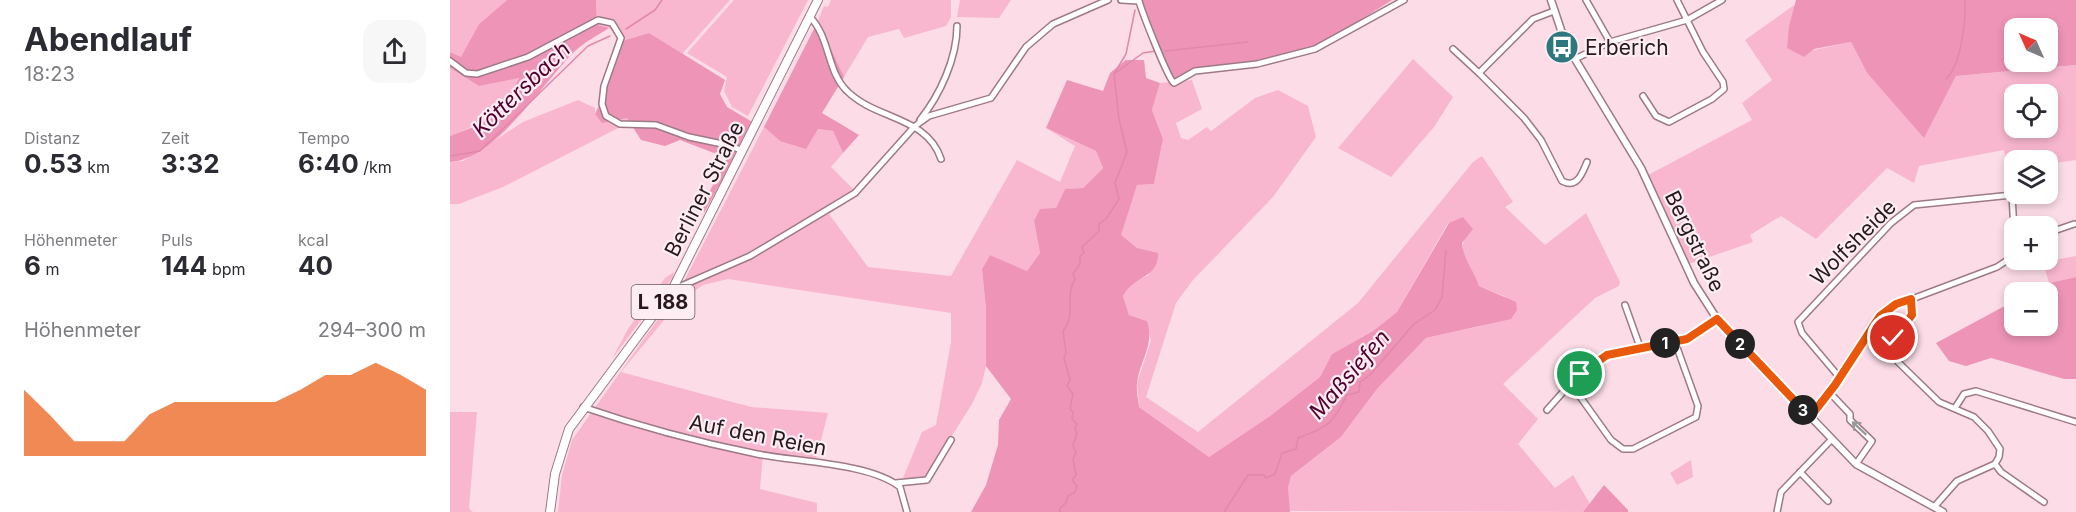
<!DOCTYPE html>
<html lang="de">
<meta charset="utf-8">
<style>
body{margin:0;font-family:Inter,sans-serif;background:#f7f7f7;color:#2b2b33;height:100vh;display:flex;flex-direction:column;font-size:22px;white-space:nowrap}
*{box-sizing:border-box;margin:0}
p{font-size:20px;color:#7c7c81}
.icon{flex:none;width:33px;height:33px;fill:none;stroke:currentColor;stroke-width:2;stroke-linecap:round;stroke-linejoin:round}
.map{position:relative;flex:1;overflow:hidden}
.sheet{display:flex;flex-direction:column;background:#fff;width:450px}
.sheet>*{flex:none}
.needle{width:39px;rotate:315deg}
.buttons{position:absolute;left:1554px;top:18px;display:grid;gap:12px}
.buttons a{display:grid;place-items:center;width:54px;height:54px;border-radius:12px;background:#fff;box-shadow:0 3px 9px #0003;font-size:30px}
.pin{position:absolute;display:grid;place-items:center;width:51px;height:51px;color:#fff;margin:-26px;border:3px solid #fff;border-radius:50%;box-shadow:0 2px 6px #0007}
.km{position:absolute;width:30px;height:30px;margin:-15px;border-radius:50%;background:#222;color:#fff;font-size:16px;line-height:30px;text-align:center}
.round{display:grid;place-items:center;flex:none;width:63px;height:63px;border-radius:18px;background:#f7f7f7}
.headline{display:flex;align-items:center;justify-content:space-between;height:102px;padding:0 24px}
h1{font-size:33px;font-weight:700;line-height:45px}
.stats{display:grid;grid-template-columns:repeat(3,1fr);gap:9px;height:102px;padding:6px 24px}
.stats div{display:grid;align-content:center}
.stats b{font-size:26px;font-weight:700}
.stats small{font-size:16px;font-weight:400}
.stats p{font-size:16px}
.chart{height:168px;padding:12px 24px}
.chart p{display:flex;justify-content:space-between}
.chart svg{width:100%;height:108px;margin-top:6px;fill:#ea580c;opacity:.7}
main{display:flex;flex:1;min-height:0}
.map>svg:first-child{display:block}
.green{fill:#f9b7cf;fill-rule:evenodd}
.forest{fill:#ee94b7;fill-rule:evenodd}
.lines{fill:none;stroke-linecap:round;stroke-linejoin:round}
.stream{stroke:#e188ab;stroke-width:1.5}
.minor-casing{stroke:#9d7a86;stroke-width:8}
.tertiary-casing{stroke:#9d7a86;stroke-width:9}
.primary-casing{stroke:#9d7a86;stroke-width:10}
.minor{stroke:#fff;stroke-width:5}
.tertiary{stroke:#fff;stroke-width:6}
.primary{stroke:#fff;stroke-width:8}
.oneway{stroke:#9d989a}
.route-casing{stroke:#fff;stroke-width:12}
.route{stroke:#ea580c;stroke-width:8}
.labels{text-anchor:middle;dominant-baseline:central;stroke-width:4.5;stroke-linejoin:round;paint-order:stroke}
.shield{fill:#feeef4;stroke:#67595e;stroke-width:1.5}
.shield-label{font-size:20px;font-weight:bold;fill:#26191e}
.poi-label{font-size:21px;fill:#26191e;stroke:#feeef4;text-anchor:start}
.street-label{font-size:21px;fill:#26191e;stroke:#feeef4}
.water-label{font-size:22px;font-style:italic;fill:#51002d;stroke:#feeef4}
</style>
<main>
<section class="sheet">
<div class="headline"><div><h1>Abendlauf</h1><p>18:23</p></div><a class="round"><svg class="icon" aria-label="share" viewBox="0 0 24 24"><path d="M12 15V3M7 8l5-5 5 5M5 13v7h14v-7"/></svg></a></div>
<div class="stats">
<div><p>Distanz</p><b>0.53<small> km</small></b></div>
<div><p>Zeit</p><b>3:32</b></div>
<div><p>Tempo</p><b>6:40<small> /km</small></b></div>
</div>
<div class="stats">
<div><p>Höhenmeter</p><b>6<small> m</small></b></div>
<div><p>Puls</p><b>144<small> bpm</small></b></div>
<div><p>kcal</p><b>40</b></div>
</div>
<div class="chart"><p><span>Höhenmeter</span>294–300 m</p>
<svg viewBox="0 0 160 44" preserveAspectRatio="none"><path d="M0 44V17L10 27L20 38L30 38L40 38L50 27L60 22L70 22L80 22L90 22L100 22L110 17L120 11L130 11L140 6L150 11L160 17V44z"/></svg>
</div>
</section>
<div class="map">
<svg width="1626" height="512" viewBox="0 0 1626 512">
<rect width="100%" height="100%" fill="#fcdce7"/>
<g class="green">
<path d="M0 0H57L29 24 11 58 0 52Z"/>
<path d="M146 0H280L232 54 199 33 172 41 159 28 147 25Z"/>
<path d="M284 0H358L298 116 282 107 274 91 277 77 237 53Z"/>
<path d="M381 0H501V17L496 26 454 38 449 29 418 37 394 77 368 21 374 6 378 7Z"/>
<path d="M510 0H561L549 18 507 17Z"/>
<path d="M1347 3 1339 26 1364 50 1401 42 1417 73 1474 137 1506 76 1626 65V160L1598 164V160H1564V168L1558 169 1554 150 1469 166 1464 183 1437 168 1366 239 1331 216 1300 235 1303 242 1239 264 1198 175 1302 120 1292 103 1322 80 1295 40ZM1564 94H1598V128H1564Z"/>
<path d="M963 59 1003 97 984 127 941 177 888 148Z"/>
<path d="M0 68 29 86 69 77C48 113 39 121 0 136Z"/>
<path d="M742 80 752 109 726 123 731 138 738 140 757 127 761 131 805 98 828 90 858 106 866 137 823 197 743 280 726 303 696 397 748 432 908 303 1023 162 1032 156 1063 202 1055 207 1095 245 1136 213 1170 282 1169 286 1145 298 1053 384 1088 419 1068 444 1105 488 1123 475 1140 504 1133 512 838 511V488L841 476 891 437 927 389 976 338 1031 326 1056 297 1029 286C1020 262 1004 256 1019 230L998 223 947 312 923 331 882 354 870 377 820 416 759 457 689 407 687 383 701 341 697 321 679 315 673 296 679 284 699 275 687 248 670 235 687 185 704 184 713 139 702 110 710 83Z"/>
<path d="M128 100 145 108V114L177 118 180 122 53 187 9 204H0V162L13 161 73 122Z"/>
<path d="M314 127 330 141 368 129 383 131 393 153 381 167 409 195 379 214 418 267 501 276 567 160 610 182 625 146 596 128 646 151 653 168 633 188 615 189 606 208 584 221 590 253 577 271 540 255 532 269 536 309V366L532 383 522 404 475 478H453L472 432 486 425 501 342V313L278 279 253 285 229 302 171 372 301 407 378 413 366 460 313 454 310 489 367 503V512H108L112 475 122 440 228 291 253 280 252 277 232 285Z"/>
<path d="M1626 256V277L1599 283 1593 262Z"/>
<path d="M224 272 223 277 162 359 178 329 215 278Z"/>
<path d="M0 412H27L19 508 22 512H0Z"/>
<path d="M1241 460 1243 477 1227 485 1220 473Z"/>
</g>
<g class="forest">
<path d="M57 0H146L147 25 159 28C148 35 135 42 125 51 92 83 46 160 0 162V136L26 126 51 108 69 78 29 86 0 68V52L11 57 29 24Z"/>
<path d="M691 0H942L865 49 751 71 727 82 718 78 714 57Z"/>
<path d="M1346 0H1626V65L1506 76 1474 138 1417 73 1401 42 1364 49 1354 57 1337 48 1339 26ZM1564 28H1598V62H1564Z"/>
<path d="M368 21 394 77 372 113 409 135 393 153 383 131 368 129 356 149 330 141 314 127Z"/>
<path d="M199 33 275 80 270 94 277 107 304 123 254 213 253 204 277 158 230 140 215 146 191 140 177 118 152 123 145 114 156 91 172 41Z"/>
<path d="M676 60H694L696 78 710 83 702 110 713 139 704 184 687 185 671 235 687 248 708 253C709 278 684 275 673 296L679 315 697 321C705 344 690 360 687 382 686 390 688 399 689 407L759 457 820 416 870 377 882 354 923 331 947 312 999 223 1013 217 1023 229 1012 243C1014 262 1023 268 1029 286L1066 302 1067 310 1061 319 976 338 927 389 891 437 841 476 838 488 840 512H521L536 485 548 445 549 420 561 399 536 366V309L532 269 540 255 577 271 590 253 584 221 590 209 606 208 615 189 633 188 653 168 646 151 596 128 617 80 653 91 660 73Z"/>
<path d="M1626 277V379H1614L1541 358 1516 366 1499 361 1486 343 1564 301V326H1598V292H1580L1599 283Z"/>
<path d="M1154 485 1178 510V512H1133Z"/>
</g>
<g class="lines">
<g class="stream">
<path d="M176 29 205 10 212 0"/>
<path d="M715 51 798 42"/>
<path d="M664 74 693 53 706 51"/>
<path d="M1496 79C1511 66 1516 20 1515 0"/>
<path d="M0 156 30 151 138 46 160 36"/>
<path d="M610 512V508L616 503 618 496 625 492 627 486 622 480 626 475 623 459 626 453 623 445 627 434 625 428 627 424 622 419 623 412 620 409 623 394 617 386 620 380 614 358 616 353 613 331C627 314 614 297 625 279L623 274 630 264V256L634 253 632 247 649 231V224L656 219 669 199 665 183 677 152 669 119 664 74 676 54 685 10"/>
<path d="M774 512 798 475H814L816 478 825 474 832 453 846 449 848 438C878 427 883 424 897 395L909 392 910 382 920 375 964 324 985 310 992 297 996 250"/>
</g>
<g class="minor-casing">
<g id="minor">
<path d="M671 0 689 1C692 12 718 79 724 83L745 71 807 64 865 49 954 0"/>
<path d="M1136 0 1160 42"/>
<path d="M360 17C380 37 377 72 397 91 426 120 477 116 491 159"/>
<path d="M1003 49 1029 73 1083 19 1104 11"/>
<path d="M1125 59 1160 42 1237 20 1272 0"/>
<path d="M0 61 16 73 27 74 78 57 148 20 162 23 171 38 154 86 152 104 156 116 170 124 206 125 239 137 282 146 292 151"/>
<path d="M1029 73 1074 118 1091 140 1112 181C1127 189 1132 174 1137 162"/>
<path d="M1193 96 1206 116 1219 122 1262 99 1274 89 1273 82 1253 52 1227 0"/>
<path d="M470 120C490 95 507 58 507 26"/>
<path d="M1598 233 1624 224"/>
<path d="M222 290 300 256 405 193 465 126 479 116 541 98 576 47 603 24 658 0"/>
<path d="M1461 299 1462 316 1443 338 1442 346 1448 362 1489 402 1524 417 1538 431 1550 449 1549 457 1545 464 1507 481 1485 506"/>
<path d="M1175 305 1190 347"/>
<path d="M1390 378 1352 333 1348 322 1441 223 1464 205 1562 195 1564 231"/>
<path d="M1121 384 1161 440 1173 449H1183L1246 417 1248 406 1225 342"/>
<path d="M1380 393 1400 414V420L1422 441 1406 464"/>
<path d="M133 407C191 427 248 442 307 454 346 462 420 463 450 487L457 512"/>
<path d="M1505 408 1514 394 1526 391 1626 422"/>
<path d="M1097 410 1130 373 1157 355 1237 339 1267 319"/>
<path d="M1360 417C1390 384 1411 327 1446 305L1547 267 1559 259 1564 249"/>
<path d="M1545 464 1551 472 1594 502"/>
<path d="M1350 472 1378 501"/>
<path d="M446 483 477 480 501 440"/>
<path d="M1327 512 1331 492 1381 440"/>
</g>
</g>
<g class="tertiary-casing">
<path id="tertiary" d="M1101 0 1111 30 1125 59 1191 168 1244 283 1267 319 1406 464 1493 512"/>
</g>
<g class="primary-casing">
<path id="primary" d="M100 512 105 474 119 429 222 290 368 0"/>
</g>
<use href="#minor" class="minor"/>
<use href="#tertiary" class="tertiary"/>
<use href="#primary" class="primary"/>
</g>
<defs><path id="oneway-shaft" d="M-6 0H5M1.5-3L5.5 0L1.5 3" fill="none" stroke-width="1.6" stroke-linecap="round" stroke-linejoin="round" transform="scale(1.5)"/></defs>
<use class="oneway" href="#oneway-shaft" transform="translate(1409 428) rotate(-137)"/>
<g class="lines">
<g class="route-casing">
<path id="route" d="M1130 374 1157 355 1237 339 1267 319 1360 417 1385 385 1430 316 1446 304 1461 299 1462 315 1443 338"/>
</g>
<use href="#route" class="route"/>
</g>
<defs>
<g id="bus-disc" transform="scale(1.725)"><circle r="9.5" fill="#2f777f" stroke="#feeef4"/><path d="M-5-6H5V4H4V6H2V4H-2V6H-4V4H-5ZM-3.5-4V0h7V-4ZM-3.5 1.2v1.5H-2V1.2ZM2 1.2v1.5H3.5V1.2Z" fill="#fff"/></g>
</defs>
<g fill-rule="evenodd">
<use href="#bus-disc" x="1112" y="47"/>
</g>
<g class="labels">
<rect class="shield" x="181.5" y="285" width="63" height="34" rx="4.5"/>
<g class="shield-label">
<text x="213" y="302">L 188</text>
</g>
<g class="poi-label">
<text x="1135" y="47">Erberich</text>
</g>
<g class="street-label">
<text transform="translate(254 189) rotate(-63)">Berliner Straße</text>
<text transform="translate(1245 241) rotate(64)">Bergstraße</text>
<text transform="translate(1403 242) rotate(-45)">Wolfsheide</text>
<text transform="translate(308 435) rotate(11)">Auf den Reien</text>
</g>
<g class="water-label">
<text transform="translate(71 89) rotate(-44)">Köttersbach</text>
<text transform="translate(899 374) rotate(-49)">Maßsiefen</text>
</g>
</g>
</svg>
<div class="buttons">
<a><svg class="needle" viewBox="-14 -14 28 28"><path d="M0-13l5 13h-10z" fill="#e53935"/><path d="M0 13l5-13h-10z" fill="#7c7c81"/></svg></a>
<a><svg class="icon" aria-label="locate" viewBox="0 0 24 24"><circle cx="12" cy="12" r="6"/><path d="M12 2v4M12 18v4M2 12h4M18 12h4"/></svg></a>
<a><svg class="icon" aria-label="layers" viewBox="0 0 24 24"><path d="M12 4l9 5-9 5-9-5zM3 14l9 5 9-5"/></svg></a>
<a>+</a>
<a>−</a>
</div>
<div class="pin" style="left:1130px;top:374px;background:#1e9e55"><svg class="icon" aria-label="arrive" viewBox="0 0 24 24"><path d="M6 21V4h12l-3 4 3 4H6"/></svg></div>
<div class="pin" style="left:1443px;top:338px;background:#d93025"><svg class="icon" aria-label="check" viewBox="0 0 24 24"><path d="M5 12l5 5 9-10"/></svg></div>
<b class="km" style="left:1215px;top:343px">1</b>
<b class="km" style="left:1290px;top:344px">2</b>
<b class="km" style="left:1353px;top:410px">3</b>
</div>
</main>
